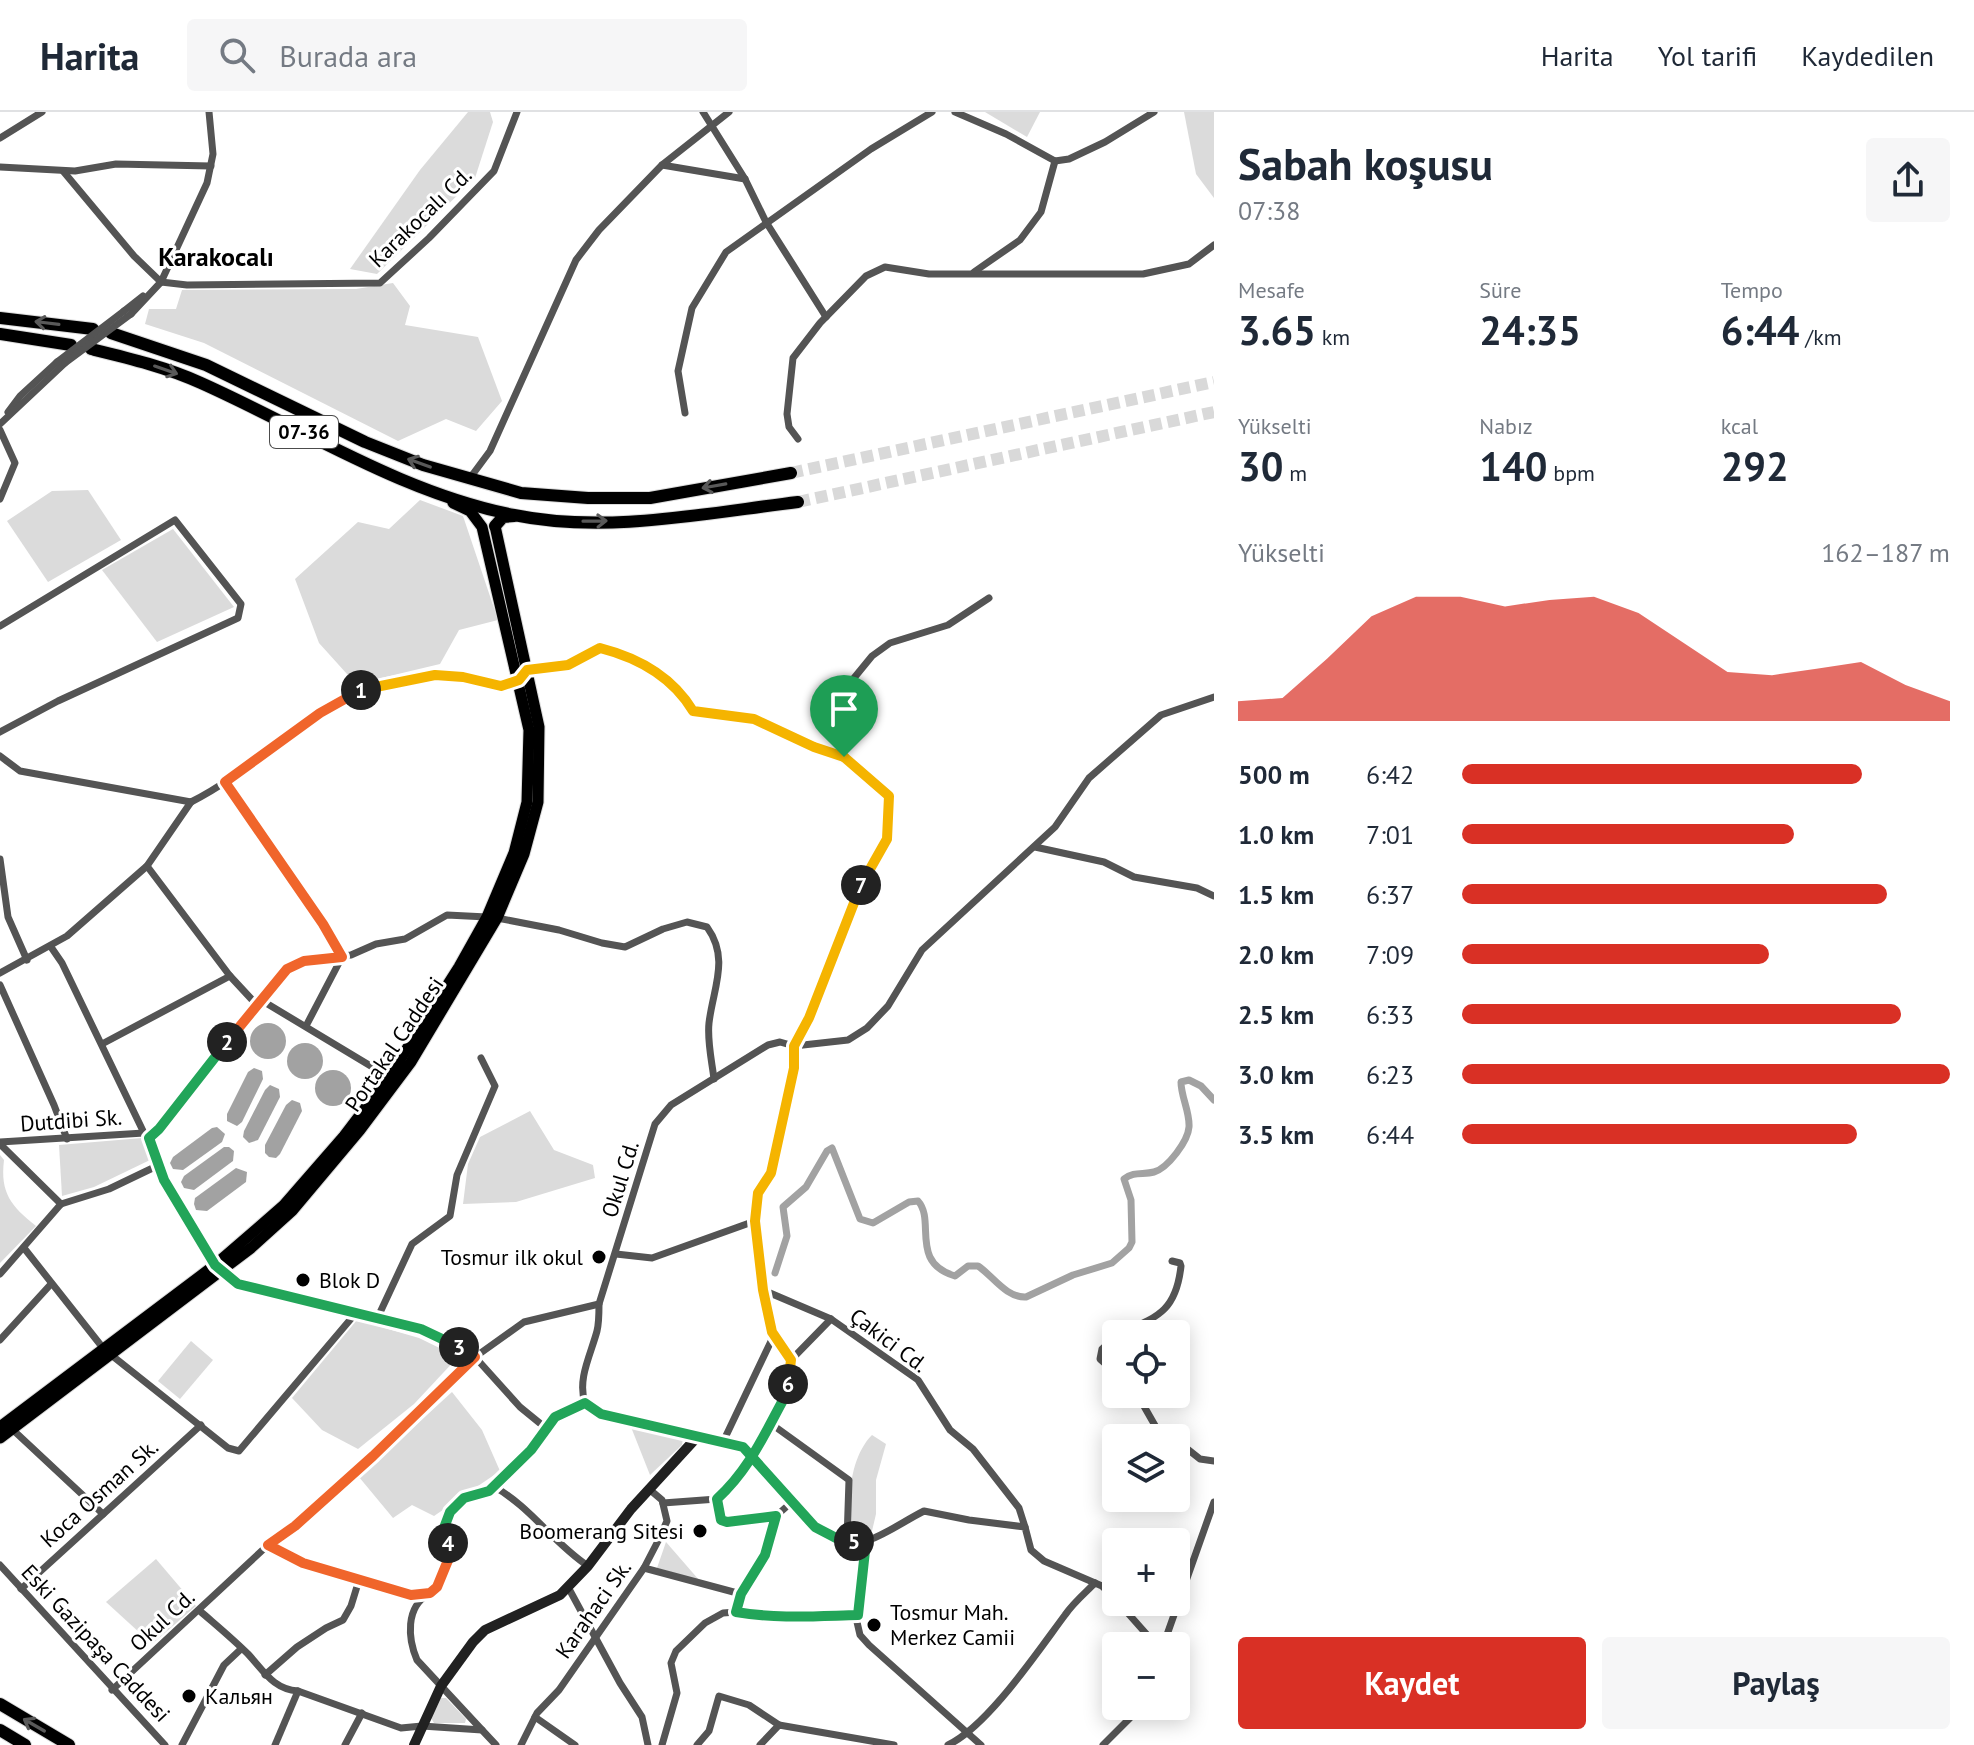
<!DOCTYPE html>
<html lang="tr">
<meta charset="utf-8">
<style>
body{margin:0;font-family:"PT Sans",sans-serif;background:#f6f6f7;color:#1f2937;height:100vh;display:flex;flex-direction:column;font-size:30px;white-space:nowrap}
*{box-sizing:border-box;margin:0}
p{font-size:26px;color:#747a83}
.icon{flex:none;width:44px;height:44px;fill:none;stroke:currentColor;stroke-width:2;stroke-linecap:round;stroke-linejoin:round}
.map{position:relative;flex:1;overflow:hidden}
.drawer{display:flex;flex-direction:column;background:#fff;width:760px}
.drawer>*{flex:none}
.buttons{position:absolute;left:1102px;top:1208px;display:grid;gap:16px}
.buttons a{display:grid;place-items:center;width:88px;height:88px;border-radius:8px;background:#fff;box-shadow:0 4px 20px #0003;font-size:40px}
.pin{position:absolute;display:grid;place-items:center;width:68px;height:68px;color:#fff;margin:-82px -34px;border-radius:50% 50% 50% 0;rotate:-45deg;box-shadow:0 0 8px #0007}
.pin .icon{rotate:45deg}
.km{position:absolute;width:40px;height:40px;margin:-20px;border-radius:50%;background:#222;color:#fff;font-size:22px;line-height:40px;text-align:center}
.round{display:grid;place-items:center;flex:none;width:84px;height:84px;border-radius:8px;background:#f6f6f7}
.head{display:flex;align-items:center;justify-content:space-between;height:136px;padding:0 24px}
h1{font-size:44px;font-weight:600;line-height:60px}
.metrics{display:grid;grid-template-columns:repeat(3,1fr);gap:12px;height:136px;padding:8px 24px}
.metrics div{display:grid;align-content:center}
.metrics b{font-size:40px;font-weight:600}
.metrics small{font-size:22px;font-weight:400}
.metrics p{font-size:22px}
.chart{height:224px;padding:16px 24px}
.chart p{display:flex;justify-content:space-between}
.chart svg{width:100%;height:144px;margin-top:8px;fill:#d93025;opacity:.7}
.cta{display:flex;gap:16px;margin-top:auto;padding:16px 24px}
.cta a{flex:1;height:92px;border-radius:8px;background:#d93025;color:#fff;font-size:32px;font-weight:600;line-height:92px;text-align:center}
.cta a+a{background:#f6f6f7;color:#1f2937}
ul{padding:0 24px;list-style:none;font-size:26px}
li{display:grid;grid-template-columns:128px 96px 1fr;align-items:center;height:60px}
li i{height:20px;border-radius:10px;background:#d93025}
header{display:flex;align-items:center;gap:48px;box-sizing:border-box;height:112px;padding:0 40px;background:#fff;border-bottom:2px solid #e0e1e3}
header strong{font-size:38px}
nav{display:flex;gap:44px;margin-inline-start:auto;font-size:28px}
.search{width:560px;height:72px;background:#f6f6f7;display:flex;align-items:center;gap:20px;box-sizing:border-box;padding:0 28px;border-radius:8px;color:#747a83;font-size:30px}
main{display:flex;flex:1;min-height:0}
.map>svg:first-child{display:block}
.green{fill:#dbdbdb}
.water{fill:#a2a2a2}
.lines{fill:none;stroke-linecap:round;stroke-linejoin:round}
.canal{stroke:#a2a2a2;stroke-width:7}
.highway-tunnel{stroke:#d9d9d9;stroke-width:12;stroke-dasharray:12 6;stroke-linecap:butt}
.primary-casing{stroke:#dbdbdb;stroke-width:13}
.highway-casing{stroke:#dbdbdb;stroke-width:14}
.street{stroke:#545454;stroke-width:7}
.secondary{stroke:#212121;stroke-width:10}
.primary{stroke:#000;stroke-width:11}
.highway{stroke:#000;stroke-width:12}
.street-bridge{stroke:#545454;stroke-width:7}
.oneway{stroke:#595959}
.split-1-casing{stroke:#fff;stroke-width:16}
.split-2-casing{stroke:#fff;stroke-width:16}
.split-3-casing{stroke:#fff;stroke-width:16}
.split-4-casing{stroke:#fff;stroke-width:16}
.split-5-casing{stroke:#fff;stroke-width:16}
.split-6-casing{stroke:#fff;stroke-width:16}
.split-7-casing{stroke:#fff;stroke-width:16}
.split-8-casing{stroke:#fff;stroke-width:16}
.split-1{stroke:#f5b400;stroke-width:10}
.split-2{stroke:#f0652b;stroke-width:10}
.split-3{stroke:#22a559;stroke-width:10}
.split-4{stroke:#f0652b;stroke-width:10}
.split-5{stroke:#22a559;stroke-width:10}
.split-6{stroke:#22a559;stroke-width:10}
.split-7{stroke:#f5b400;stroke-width:10}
.split-8{stroke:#f5b400;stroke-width:10}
.poi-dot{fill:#000;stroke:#fff;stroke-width:3}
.labels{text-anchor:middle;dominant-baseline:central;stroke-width:6;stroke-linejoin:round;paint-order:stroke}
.shield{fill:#fff;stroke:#4c4c4c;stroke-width:2}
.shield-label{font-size:20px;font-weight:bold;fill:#000}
.street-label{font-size:22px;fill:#000;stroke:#fff}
.poi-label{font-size:22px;fill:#000;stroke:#fff;text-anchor:start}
.quarter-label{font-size:26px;font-weight:bold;fill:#000;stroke:#fff}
</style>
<header>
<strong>Harita</strong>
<div class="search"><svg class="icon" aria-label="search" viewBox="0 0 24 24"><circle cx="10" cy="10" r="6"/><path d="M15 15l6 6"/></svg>Burada ara</div>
<nav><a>Harita</a><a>Yol tarifi</a><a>Kaydedilen</a></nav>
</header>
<main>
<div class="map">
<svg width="1214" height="1633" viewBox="0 0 1214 1633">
<rect width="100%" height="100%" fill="#fff"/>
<g class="green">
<path d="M468 0H490L493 10 475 66 377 162 350 157 420 58Z"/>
<path d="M985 0H1040L1027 25Z"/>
<path d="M1184 0H1214V86L1196 62Z"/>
<path d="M393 171 410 194 405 213 478 225 502 289 476 319 446 307 398 329 204 231 145 212 149 197H176L182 178 356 177Z"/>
<path d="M88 378 121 428 48 470 7 409 52 379Z"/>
<path d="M420 388 463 404 498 508 459 518 440 552 356 572 319 531 295 467 358 410 389 417Z"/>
<path d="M173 417 234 495 157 530 102 458Z"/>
<path d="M530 999 554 1038 593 1053 595 1066 516 1090 463 1092 468 1052 480 1025Z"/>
<path d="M142 1026 150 1048 94 1075 62 1084 59 1033Z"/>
<path d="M0 1043 4 1048C0 1081 11 1094 36 1114L0 1151Z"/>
<path d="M357 1208 419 1226 458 1245 414 1292 358 1337 322 1318 292 1286Z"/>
<path d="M191 1229 213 1248 180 1287 158 1269Z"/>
<path d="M452 1280 482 1318 500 1359 434 1404 412 1393 393 1406 359 1365Z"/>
<path d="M631 1315 683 1325 682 1333 650 1363Z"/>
<path d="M872 1323 886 1332 876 1368V1402L872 1419H853C846 1390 850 1345 872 1323Z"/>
<path d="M666 1430 699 1468 657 1456Z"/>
<path d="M156 1447 196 1494 152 1532 106 1490Z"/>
<path d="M441 1586H446L466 1607 465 1611H434L431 1606Z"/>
</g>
<g class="water">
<circle cx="268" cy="929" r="18"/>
<circle cx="305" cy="949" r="18"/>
<path d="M254 956 262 959 263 967 242 1010 237 1014 227 1009V1002L248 960Z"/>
<circle cx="333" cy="976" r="18"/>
<path d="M270 973 279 977 280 985 258 1028 249 1031 243 1025 244 1019 265 978Z"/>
<path d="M292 988 300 991 302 999 280 1042 276 1046 269 1045 265 1041V1033L286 993Z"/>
<path d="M217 1015 225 1022 222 1030 183 1058 173 1057 170 1051 173 1045 212 1016Z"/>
<path d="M224 1035H229L234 1039 233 1049 194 1078 184 1076 181 1070 184 1064Z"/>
<path d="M236 1056 247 1060 246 1070 207 1099 196 1098 194 1092 195 1086Z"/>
</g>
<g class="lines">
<path class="canal" d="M775 1161 787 1124 783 1095 806 1075 827 1039 832 1036 860 1107 873 1111 909 1090 918 1089C936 1109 909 1150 955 1164L968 1154H978C993 1164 1006 1186 1026 1185L1073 1163 1112 1151 1129 1136 1132 1130 1131 1088 1124 1067C1134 1059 1143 1063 1154 1060 1168 1056 1188 1029 1189 1015 1190 1000 1181 985 1181 970L1189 968 1201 974 1214 988"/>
<g class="highway-tunnel">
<path d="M791 361 1214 270"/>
<path d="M798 390 1214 300"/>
</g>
<g class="primary-casing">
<g id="primary">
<path d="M0 1315 215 1153 283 1094 344 1024 389 965 459 855 487 805 514 741 527 690 529 618 482 415 470 399 453 391"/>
<path d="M0 1326 251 1136 292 1099 360 1018 411 950 497 806 524 742 538 690 539 615 495 414"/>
</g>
</g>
<g class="highway-casing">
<g id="highway">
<path d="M0 206 93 217"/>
<path d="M111 221 206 253 365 330 423 353 521 381 588 386H650L791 361"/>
<path d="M0 222 71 233"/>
<path d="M91 237C128 246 166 255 201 271 304 317 402 381 514 403 606 422 706 401 798 390"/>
<path d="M495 414 503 405 514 404"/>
<path d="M0 1592 69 1633"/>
<path d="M0 1618 25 1633"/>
</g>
</g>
<g class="street">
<path d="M703 0 745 67 766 110 826 205"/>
<path d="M955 0 1006 22 1055 49 1069 47 1105 30 1154 0"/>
<path d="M0 26 42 0"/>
<path d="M662 53 745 67"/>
<path d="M0 55 75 59 116 52 211 54"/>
<path d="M63 59 134 144 161 170"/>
<path d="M974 160 1020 128 1041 100 1055 49"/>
<path d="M161 170 187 173 380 171 429 126 494 59 517 0"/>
<path d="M124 199 143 184"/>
<path d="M131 202 161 170 207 71 213 42 209 0"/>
<path d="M8 300 20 284 57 250"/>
<path d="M685 301 678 259 692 196 726 140 871 37 932 0"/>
<path d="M0 312 65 251"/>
<path d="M0 318 15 351 0 387"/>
<path d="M798 327 789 315 787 302 793 246 820 211 866 164 885 155 929 162H1143L1189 152 1214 133"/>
<path d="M470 366 490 339 576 148 599 118 662 53 729 0"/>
<path d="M0 514 175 408 241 492 238 506 58 589 0 620"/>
<path d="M0 644 20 659 191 690C244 664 285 619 337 591 346 587 355 580 364 577 383 571 416 564 436 563 468 562 504 586 527 558L568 553 600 536C639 546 672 564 693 599L754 607 814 635 844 645 889 684 887 727 858 778 809 906 794 934V956L771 1061 758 1081 755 1109 763 1178 772 1220 791 1248 787 1281 753 1346C779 1373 825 1445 869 1428 888 1421 906 1408 924 1399L969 1408 1025 1415 1031 1438 1044 1449 1102 1474 1116 1488"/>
<path d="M844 645 832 613 836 588 872 544 890 531 948 513 989 486"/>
<path d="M225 670 323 812 342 845 306 914"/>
<path d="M1035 735 1104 750 1134 765 1197 776 1214 784"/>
<path d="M0 747 8 805 27 848"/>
<path d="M147 754 230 864 256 892 261 888 389 965"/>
<path d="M497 806 559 818 602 831 625 835 663 817 687 810 707 815C730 847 713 876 709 911 707 929 712 950 714 967"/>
<path d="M51 835 62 851 144 1021 149 1026 164 1068 215 1153"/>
<path d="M0 861 67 824 147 754 191 690"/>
<path d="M0 873 54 993 67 1027"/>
<path d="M261 888 278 865 287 857 304 849 351 843 376 832 405 827 447 803 487 805"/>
<path d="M102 932 230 864"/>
<path d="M149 1026 159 1017 256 892"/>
<path d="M0 1030 144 1021"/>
<path d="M0 1032 61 1092"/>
<path d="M24 1136 103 1236"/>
<path d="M616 1142 652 1146 755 1109"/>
<path d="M220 1159 238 1172 421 1217 453 1231 475 1245 520 1295 547 1317"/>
<path d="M0 1162 61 1092 109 1077 159 1053"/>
<path d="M763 1178 831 1207 918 1268 950 1318 973 1337 1019 1396 1025 1415"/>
<path d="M377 1207 412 1132 450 1104 457 1063 495 974 481 946"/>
<path d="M1119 1222C1157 1205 1176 1200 1181 1154L1180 1151 1172 1149"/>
<path d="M1116 1224 1102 1237 1100 1247 1116 1261"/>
<path d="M0 1228 51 1172"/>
<path d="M110 1242 228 1336 239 1339 355 1202"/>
<path d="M791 1248 831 1207"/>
<path d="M1137 1282 1157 1317 1173 1326"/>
<path d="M585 1291 601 1302 743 1335 753 1346 738 1366 717 1387"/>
<path d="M770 1311 849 1368 847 1428"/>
<path d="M12 1317 103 1402"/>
<path d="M1176 1328 1200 1347 1214 1349"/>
<path d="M723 1330 774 1223"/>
<path d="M493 1374C531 1395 553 1431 588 1454"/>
<path d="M776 1404 793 1389"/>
<path d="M866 1430 857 1510 860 1523 869 1533 981 1633"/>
<path d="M268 1433C279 1438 290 1445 301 1450 321 1459 415 1489 432 1479 442 1474 447 1451 451 1441V1435L444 1426 450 1400 464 1386 489 1379 531 1338 555 1305 585 1291C577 1267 591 1242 597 1219 599 1211 599 1201 599 1192"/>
<path d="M0 1453 165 1633"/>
<path d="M644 1456 741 1482 765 1443 776 1404 727 1410 721 1408 717 1387 663 1391"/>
<path d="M568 1475 620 1571 642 1605 648 1633"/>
<path d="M21 1477 201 1313"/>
<path d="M429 1482C405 1495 408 1527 417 1548L482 1618"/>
<path d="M1118 1490 1157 1534"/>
<path d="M200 1499C216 1513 233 1527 248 1542 264 1559 273 1577 298 1579L401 1616 422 1614 482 1618 496 1633"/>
<path d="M1163 1534 1214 1390"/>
<path d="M265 1563 297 1535 326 1516 343 1508 351 1494 359 1468"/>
<path d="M112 1578 268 1433 295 1414 373 1344 475 1245 524 1210 599 1192 655 1012 671 993 768 933 780 930 794 934 848 928 867 916 888 894 922 838 1055 715 1089 666 1161 603 1214 585"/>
<path d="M535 1605 575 1633"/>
<path d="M182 1633 224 1553 241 1537"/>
<path d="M275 1633 298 1579"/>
<path d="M345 1633 362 1601"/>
<path d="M521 1633 537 1601 559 1578 644 1456 658 1429 667 1409 662 1388 649 1377"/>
<path d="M662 1633 677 1581 671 1551 676 1539 705 1511 723 1501 736 1500 805 1506 858 1503"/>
<path d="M697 1633 709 1619 719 1584 749 1593 779 1613"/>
<path d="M760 1633 779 1613 894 1633"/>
<path d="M948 1633C988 1614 1038 1539 1065 1503 1073 1491 1085 1481 1095 1471"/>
<path d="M1103 1633 1130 1606 1137 1594"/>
</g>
<path class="secondary" d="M414 1633 441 1574 473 1530 485 1518 560 1483 588 1454 631 1397 698 1324"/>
<use href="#primary" class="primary"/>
<use href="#highway" class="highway"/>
<g class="street-bridge">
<path d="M57 250 124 199"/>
<path d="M65 251 131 202"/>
</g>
</g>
<defs><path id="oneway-shaft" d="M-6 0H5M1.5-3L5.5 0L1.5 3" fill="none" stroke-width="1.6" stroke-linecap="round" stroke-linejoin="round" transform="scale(2)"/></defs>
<g class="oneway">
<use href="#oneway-shaft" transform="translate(47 211) rotate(-173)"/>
<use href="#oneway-shaft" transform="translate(166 258) rotate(19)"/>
<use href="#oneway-shaft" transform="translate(419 351) rotate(-160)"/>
<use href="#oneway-shaft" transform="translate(714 374) rotate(170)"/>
<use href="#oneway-shaft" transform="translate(595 409) rotate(-1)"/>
<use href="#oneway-shaft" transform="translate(34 1613) rotate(-150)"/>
</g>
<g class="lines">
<g class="split-1-casing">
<path id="split-1" d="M361 578 435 563 463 565 501 574 519 568 527 558 568 553 600 536C639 546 672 564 693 599L754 607 814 635 844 645"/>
</g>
<g class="split-2-casing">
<path id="split-2" d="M227 930 287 857 304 849 342 845 323 812 225 670 320 601 361 578"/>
</g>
<g class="split-3-casing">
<path id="split-3" d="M227 930 159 1017 149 1026 164 1068 215 1153 238 1172 421 1217 459 1235"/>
</g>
<g class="split-4-casing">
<path id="split-4" d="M448 1431 451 1441 437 1475 430 1481 411 1483 303 1451 268 1433 295 1414 373 1344 475 1245 459 1235"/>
</g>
<g class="split-5-casing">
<path id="split-5" d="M448 1431 444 1426V1416L450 1400 464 1386 489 1379 531 1338 555 1305 585 1291 601 1302 743 1335 815 1415 838 1427 854 1429"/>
</g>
<g class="split-6-casing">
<path id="split-6" d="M788 1272 787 1281C765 1320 751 1356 717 1387L721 1408 727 1410 776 1404 765 1443 741 1482 736 1500C777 1507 816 1504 858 1503L866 1430 854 1429"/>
</g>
<g class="split-7-casing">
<path id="split-7" d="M788 1272 791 1248 772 1220 763 1178 755 1109 758 1081 771 1061 794 956V934L809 906 861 773"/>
</g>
<g class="split-8-casing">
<path id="split-8" d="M844 645 889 684 887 727 861 773"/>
</g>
<use href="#split-1" class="split-1"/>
<use href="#split-2" class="split-2"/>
<use href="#split-3" class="split-3"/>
<use href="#split-4" class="split-4"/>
<use href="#split-5" class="split-5"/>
<use href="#split-6" class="split-6"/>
<use href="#split-7" class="split-7"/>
<use href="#split-8" class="split-8"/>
</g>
<g class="poi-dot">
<circle cx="599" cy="1145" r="8"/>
<circle cx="303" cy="1168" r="8"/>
<circle cx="700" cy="1419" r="8"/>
<circle cx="874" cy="1513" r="8"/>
<circle cx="189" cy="1584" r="8"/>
</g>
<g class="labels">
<rect class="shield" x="270" y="304" width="68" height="32" rx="6"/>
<g class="shield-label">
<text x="304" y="320">07-36</text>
</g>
<g class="street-label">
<text transform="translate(420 105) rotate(-44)">Karakocalı Cd.</text>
<text transform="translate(394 932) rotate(-56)">Portakal Caddesi</text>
<text transform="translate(71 1008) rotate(-4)">Dutdibi Sk.</text>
<text transform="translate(620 1067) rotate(-73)">Okul Cd.</text>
<text transform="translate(889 1228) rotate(37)">Çakici Cd.</text>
<text transform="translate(99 1381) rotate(-42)">Koca Osman Sk.</text>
<text transform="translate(593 1497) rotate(-55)">Karahaci Sk.</text>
<text transform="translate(162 1508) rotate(-43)">Okul Cd.</text>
<text transform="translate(96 1531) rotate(47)">Eski Gazipaşa Caddesi</text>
</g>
<g class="poi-label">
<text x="583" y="1145" text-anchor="end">Tosmur ilk okul</text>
<text x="319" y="1168">Blok D</text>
<text x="684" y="1419" text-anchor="end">Boomerang Sitesi</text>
<text x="890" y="1500">Tosmur Mah.<tspan x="890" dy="25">Merkez Camii</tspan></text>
<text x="205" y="1584">Кальян</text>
</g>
<g class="quarter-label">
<text x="216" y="144">Karakocalı</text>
</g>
</g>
</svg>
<div class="buttons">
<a><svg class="icon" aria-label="locate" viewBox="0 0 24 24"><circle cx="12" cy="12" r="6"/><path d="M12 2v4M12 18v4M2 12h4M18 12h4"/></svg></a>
<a><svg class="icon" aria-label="layers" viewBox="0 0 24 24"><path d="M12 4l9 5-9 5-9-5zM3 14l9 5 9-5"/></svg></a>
<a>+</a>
<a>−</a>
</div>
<div class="pin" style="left:844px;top:645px;background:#1e9e55"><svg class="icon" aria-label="arrive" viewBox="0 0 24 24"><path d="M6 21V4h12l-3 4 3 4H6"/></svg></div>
<b class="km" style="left:361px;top:578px">1</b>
<b class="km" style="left:227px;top:930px">2</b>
<b class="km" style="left:459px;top:1235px">3</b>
<b class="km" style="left:448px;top:1431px">4</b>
<b class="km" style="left:854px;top:1429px">5</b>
<b class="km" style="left:788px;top:1272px">6</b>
<b class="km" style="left:861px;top:773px">7</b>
</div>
<section class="drawer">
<div class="head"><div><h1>Sabah koşusu</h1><p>07:38</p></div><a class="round"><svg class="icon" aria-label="share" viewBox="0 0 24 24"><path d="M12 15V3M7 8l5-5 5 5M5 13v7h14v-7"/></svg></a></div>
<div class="metrics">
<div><p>Mesafe</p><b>3.65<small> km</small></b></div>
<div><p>Süre</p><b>24:35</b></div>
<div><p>Tempo</p><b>6:44<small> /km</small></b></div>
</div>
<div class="metrics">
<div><p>Yükselti</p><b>30<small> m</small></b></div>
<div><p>Nabız</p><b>140<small> bpm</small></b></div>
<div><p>kcal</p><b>292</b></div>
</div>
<div class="chart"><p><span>Yükselti</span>162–187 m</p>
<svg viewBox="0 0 160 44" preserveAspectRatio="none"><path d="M0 44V38L10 37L20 25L30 12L40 6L50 6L60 9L70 7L80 6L90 11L100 20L110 29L120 30L130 28L140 26L150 33L160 38V44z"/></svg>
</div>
<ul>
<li><b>500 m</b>6:42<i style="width:82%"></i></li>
<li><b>1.0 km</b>7:01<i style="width:68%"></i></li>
<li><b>1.5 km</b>6:37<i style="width:87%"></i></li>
<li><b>2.0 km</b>7:09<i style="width:63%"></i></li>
<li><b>2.5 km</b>6:33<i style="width:90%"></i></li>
<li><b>3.0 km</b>6:23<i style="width:100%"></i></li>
<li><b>3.5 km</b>6:44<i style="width:81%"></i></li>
</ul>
<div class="cta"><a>Kaydet</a><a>Paylaş</a></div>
</section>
</main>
